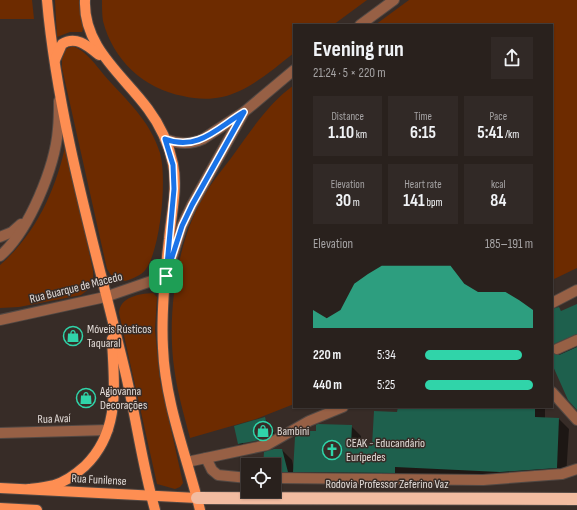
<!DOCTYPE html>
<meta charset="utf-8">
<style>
body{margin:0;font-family:"Sofia Sans Condensed",sans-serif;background:#312926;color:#f1f3f6;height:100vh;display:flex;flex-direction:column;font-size:15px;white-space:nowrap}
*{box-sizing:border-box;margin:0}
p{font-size:13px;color:#a5a3a4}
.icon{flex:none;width:22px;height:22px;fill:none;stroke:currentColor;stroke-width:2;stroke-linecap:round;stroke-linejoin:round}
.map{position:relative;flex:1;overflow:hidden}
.drawer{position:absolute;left:293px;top:24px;width:260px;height:384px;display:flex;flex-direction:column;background:#29211d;border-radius:0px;box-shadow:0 1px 3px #0004,0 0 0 1px #453e3b}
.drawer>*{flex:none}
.controls{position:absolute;left:241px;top:458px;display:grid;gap:8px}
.controls a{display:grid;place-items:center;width:40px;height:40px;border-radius:0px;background:#29211d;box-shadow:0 1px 3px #0004,0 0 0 1px #453e3b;font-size:20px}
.pin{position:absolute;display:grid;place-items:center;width:34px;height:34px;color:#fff;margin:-17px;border-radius:8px;box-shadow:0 2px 6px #0006}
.round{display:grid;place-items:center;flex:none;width:42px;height:42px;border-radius:0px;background:#312926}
.summary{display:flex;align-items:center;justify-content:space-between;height:68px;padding:0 20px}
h1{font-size:22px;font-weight:700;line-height:30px}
.stats{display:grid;grid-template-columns:repeat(3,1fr);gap:6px;height:68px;padding:4px 20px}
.stats div{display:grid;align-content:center;border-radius:0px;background:#312926;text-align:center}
.stats b{font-size:17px;font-weight:700}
.stats small{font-size:11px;font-weight:400}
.stats p{font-size:11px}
.chart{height:112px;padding:8px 20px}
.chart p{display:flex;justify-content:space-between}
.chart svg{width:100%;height:72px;margin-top:4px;fill:#30d4a9;opacity:.7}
ul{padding:0 20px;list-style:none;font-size:13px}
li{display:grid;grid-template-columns:64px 48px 1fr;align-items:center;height:30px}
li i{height:10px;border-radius:5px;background:#30d4a9}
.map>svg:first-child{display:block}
.green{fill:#6d2b00}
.shadow{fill:#0007;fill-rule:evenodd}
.building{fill:#1e604d}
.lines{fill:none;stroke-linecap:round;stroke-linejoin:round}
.minor-casing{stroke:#524843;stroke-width:12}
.major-casing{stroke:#524843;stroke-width:12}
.highway-casing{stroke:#524843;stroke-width:14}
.minor{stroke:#976045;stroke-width:10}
.major{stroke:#fe8e52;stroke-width:10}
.highway{stroke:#f2bca1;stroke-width:12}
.route-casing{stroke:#fff;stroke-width:8}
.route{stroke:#1a73e8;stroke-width:5}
.labels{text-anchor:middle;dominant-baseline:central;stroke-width:3;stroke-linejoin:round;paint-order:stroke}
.street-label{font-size:12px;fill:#e1dad6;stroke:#372c27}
.poi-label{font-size:12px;fill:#e1dad6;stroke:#372c27;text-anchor:start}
</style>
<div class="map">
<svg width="577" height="510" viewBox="0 0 577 510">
<rect width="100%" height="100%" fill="#372c27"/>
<g class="green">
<path d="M0 0H32L34 19H0Z"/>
<path d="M55 0H79L84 26 82 32H70L57 37Z"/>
<path d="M102 0H367L333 25H294V53C272 70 249 91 222 97 209 100 195 99 183 96 144 89 113 60 103 21 102 15 102 7 102 0Z"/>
<path d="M409 0H577V268L552 280V25H375Z"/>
<path d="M73 46C87 52 95 64 104 75 126 100 150 120 160 153 167 178 161 247 146 269 142 275 132 279 125 281L111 275 107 269 62 68V59L66 49Z"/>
<path d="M294 85V404L256 419 190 438C184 415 177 391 174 367 167 317 176 246 201 201 210 184 223 169 234 154 252 129 269 103 294 85Z"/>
<path d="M66 142 93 271C94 284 91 288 81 295L19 307 0 308V265C36 234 57 188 66 142Z"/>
<path d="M153 293 157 297 155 330 160 380 183 483 180 487 175 489 157 484 119 313C120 297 138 294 153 293Z"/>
</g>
<g class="shadow">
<path d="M577 305V409L552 361V311L558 308 562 312Z"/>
<path d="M399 407H545V419H559L569 429 566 477 304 481 295 472 297 481H284L278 486H274V465H264L282 450 292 460 294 469 317 432 351 426 361 436V447H373L398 414Z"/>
<path d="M265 419 272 426 277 443 247 451 239 444 235 427ZM269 437 270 439 243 444V442Z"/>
</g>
<g class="building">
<path d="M577 304V334L552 345V309L559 307 561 311Z"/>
<path d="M577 347V410L568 400 552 364V353L559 355Z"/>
<path d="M398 407H535V417L559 418 557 468 500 472 395 467V473L293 472 295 437 305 431H316V425L318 424 352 425 351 445 372 446 374 411 397 412Z"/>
<path d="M265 417 270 436 265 439 238 444 234 426Z"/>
<path d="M274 449H282L288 472H274V465H263L264 452Z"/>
</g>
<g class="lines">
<g class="minor-casing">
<g id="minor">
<path d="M360 25 394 0"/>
<path d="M165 139C178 144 190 145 203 139L244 112 294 70"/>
<path d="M0 237 12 232 21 224"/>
<path d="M0 256C29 231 55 167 58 129 59 120 59 110 59 101"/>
<path d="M552 303 577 290"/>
<path d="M0 320 105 297 166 276 182 226 192 205 244 112"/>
<path d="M557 349 577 340"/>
<path d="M552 392 577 420"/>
<path d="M0 433 108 430"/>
<path d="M206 458 212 470 218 475 248 478"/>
<path d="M187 462 267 445 309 421 343 407"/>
<path d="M274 478 483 480 562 474 577 469"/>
</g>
</g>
<g class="major-casing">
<g id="major">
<path d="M47 0C58 124 96 250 125 371 136 417 142 464 155 510"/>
<path d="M85 0C83 47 123 75 148 109 160 125 169 145 173 164 178 188 171 216 169 239 165 273 161 314 163 348 165 403 187 457 200 510"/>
<path d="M55 60 62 44C76 35 88 46 99 55"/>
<path d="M0 488 197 498"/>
<path d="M29 489C37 488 46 487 54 485 65 482 76 474 85 466 121 431 114 385 112 339"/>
<path d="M0 508 37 510"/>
</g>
</g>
<g class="highway-casing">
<path id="highway" d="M197 498 577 499"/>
</g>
<use href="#minor" class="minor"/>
<use href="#major" class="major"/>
<use href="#highway" class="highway"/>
</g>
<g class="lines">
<g class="route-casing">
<path id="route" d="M244 112 192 205 182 226 166 276 174 189 173 165 165 139C198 152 218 127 244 112Z"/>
</g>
<use href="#route" class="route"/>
</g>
<defs>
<g id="shop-ring" transform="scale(1)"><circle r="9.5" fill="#372c27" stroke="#30d4a9" stroke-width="1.5"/><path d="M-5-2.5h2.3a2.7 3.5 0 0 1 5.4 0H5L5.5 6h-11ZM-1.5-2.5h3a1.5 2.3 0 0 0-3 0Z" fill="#30d4a9"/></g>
<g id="church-ring" transform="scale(1)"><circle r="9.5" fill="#372c27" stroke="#30d4a9" stroke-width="1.5"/><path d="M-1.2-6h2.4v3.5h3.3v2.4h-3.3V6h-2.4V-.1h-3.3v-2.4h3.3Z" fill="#30d4a9"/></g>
</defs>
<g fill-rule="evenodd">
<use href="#shop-ring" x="73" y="336"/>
<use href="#shop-ring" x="86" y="398"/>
<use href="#shop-ring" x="263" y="431"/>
<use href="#church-ring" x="332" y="450"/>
</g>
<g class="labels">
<g class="street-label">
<text transform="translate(76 288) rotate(-14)">Rua Buarque de Macedo</text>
<text transform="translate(54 419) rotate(-2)">Rua Avaí</text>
<text transform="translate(99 480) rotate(3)">Rua Funilense</text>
<text x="387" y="484">Rodovia Professor Zeferino Vaz</text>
</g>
<g class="poi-label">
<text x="87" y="329">Móveis Rústicos<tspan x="87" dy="14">Taquaral</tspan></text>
<text x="100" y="391">Agiovanna<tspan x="100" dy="14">Decorações</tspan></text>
<text x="277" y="431">Bambini</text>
<text x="346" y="443">CEAK - Educandário<tspan x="346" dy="14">Eurípedes</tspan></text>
</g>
</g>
</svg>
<div class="controls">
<a><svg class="icon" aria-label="locate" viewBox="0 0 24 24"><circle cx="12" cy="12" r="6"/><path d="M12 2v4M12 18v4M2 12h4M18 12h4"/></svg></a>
</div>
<div class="pin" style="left:166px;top:276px;background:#1e9e55"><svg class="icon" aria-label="arrive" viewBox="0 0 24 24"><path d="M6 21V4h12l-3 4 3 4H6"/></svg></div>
<section class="drawer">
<div class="summary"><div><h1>Evening run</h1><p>21:24 · 5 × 220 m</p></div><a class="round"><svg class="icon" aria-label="share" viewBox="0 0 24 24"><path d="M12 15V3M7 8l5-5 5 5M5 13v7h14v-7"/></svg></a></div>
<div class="stats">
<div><p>Distance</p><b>1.10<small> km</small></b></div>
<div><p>Time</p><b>6:15</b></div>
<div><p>Pace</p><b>5:41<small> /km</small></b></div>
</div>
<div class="stats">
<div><p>Elevation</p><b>30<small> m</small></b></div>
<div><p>Heart rate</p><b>141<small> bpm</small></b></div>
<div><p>kcal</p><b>84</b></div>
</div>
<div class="chart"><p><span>Elevation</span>185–191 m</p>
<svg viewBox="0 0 160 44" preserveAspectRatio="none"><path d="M0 44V33L10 38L20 33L30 17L40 11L50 6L60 6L70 6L80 6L90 6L100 6L110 17L120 22L130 22L140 22L150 27L160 33V44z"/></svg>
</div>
<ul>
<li><b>220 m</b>5:34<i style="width:90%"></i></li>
<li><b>440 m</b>5:25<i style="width:100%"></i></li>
</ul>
</section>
</div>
